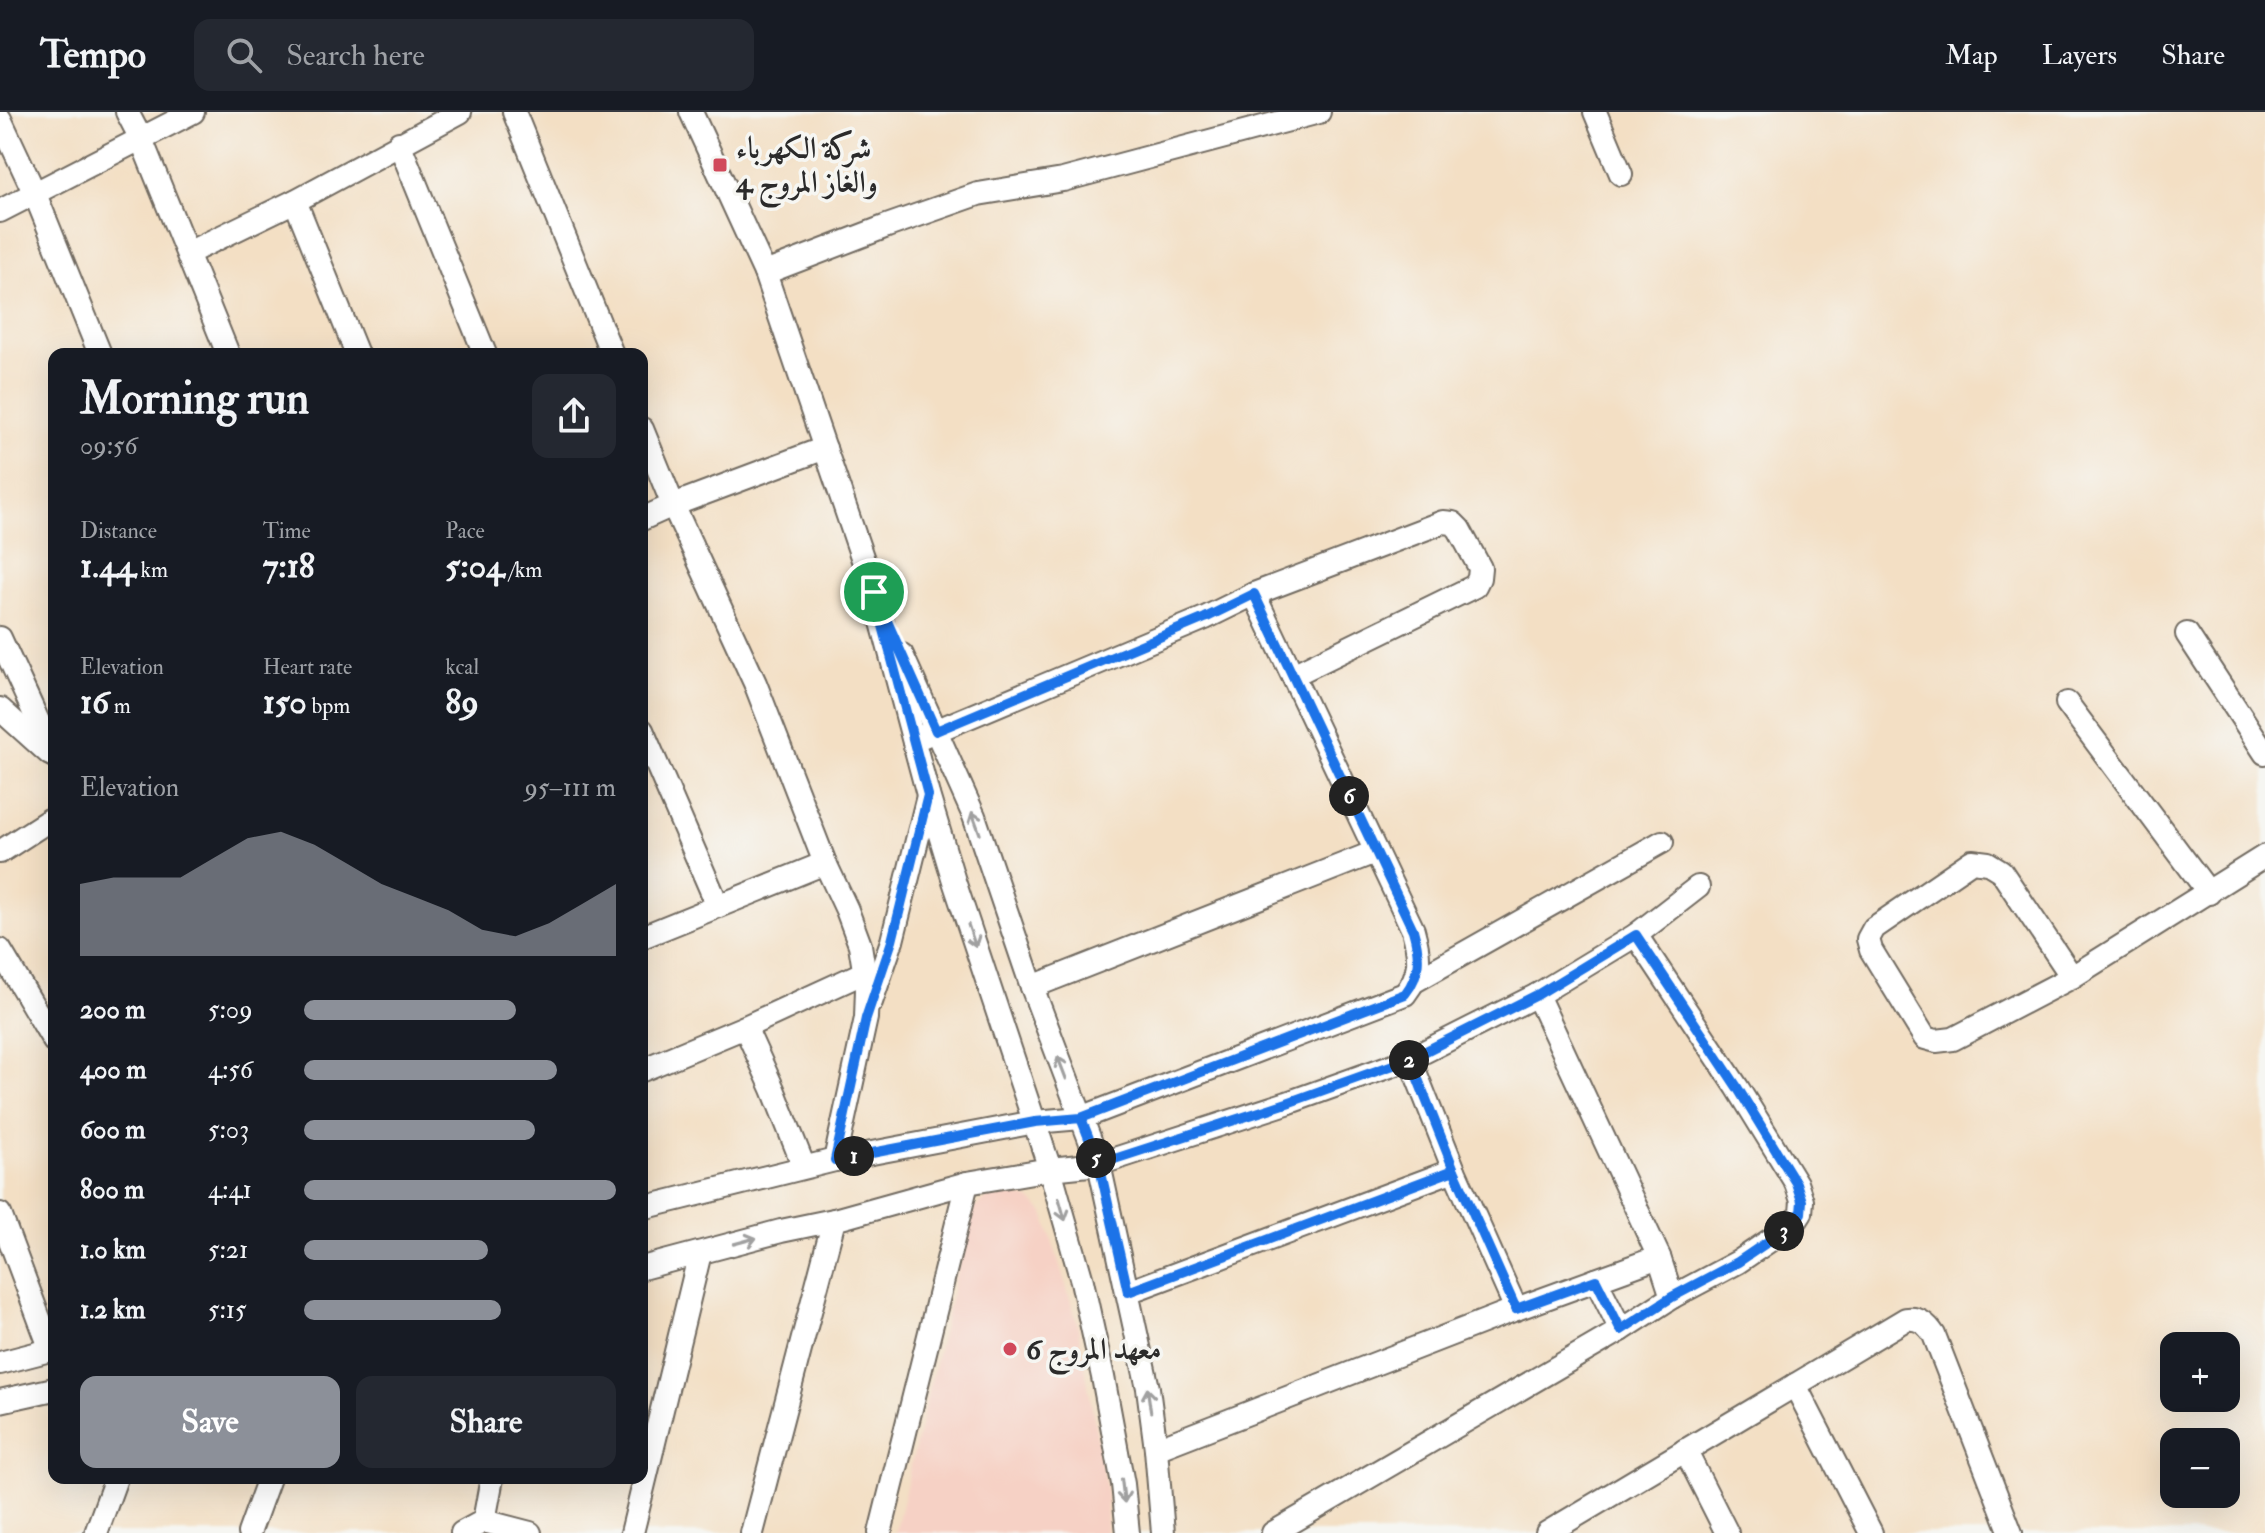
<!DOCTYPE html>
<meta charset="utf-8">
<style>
body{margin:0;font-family:"IM FELL Double Pica",Amiri,serif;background:#242831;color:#f1f3f6;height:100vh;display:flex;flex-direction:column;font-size:30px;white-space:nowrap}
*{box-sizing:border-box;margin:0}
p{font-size:26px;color:#9ea1a6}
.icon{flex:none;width:44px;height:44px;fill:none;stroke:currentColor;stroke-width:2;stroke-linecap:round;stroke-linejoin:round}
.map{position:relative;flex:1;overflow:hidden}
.sheet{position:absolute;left:48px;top:236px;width:600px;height:1136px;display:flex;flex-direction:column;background:#171b24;border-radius:16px;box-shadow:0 8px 32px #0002}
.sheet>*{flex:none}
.buttons{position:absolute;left:2160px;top:1220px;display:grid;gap:16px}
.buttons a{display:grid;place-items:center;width:80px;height:80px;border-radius:16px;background:#171b24;box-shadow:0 8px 32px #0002;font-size:40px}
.pin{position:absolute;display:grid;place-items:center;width:68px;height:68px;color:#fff;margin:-34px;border:4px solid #fff;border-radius:50%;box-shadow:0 2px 8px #0007}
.km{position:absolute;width:40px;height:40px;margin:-20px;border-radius:50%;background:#222;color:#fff;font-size:22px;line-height:40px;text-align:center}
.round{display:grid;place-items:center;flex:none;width:84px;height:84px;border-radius:16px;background:#242831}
.headline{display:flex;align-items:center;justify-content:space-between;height:136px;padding:0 32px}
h1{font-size:44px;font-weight:700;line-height:60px}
.figures{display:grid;grid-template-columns:repeat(3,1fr);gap:12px;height:136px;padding:8px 32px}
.figures div{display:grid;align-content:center}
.figures b{font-size:34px;font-weight:700}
.figures small{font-size:22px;font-weight:400}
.figures p{font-size:22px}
.chart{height:224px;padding:16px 32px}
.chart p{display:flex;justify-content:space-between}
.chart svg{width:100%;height:144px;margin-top:8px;fill:#8c9099;opacity:.7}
.primary-button{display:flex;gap:16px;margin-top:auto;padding:16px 32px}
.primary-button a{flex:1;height:92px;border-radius:16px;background:#8c9099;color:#fff;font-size:32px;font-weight:700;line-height:92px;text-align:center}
.primary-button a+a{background:#242831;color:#f1f3f6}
ul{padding:0 32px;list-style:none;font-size:26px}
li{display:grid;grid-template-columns:128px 96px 1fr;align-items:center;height:60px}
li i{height:20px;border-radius:10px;background:#8c9099}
header{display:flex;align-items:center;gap:48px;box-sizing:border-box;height:112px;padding:0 40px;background:#171b24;border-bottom:2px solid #363941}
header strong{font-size:38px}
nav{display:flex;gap:44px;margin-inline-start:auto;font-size:28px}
.search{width:560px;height:72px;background:#242831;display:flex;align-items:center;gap:20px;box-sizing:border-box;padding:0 28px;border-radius:16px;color:#9ea1a6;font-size:30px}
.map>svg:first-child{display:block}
.built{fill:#f6d1c5}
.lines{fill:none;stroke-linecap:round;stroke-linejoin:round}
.minor-casing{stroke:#716a61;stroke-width:26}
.minor{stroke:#fff;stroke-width:22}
.oneway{stroke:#a0a0a0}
.route-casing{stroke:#fff;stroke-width:16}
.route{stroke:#1a73e8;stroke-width:10}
.poi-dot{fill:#d1495b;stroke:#f6f6f2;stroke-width:3}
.labels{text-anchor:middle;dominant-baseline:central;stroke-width:7;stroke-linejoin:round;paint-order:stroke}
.poi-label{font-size:30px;font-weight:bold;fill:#2b2b2b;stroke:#f6f6f2;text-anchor:start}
</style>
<header>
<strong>Tempo</strong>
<div class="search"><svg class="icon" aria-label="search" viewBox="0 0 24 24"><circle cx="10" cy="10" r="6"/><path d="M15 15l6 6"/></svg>Search here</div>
<nav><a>Map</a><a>Layers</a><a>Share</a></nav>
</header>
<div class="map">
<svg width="2265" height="1421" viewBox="0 0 2265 1421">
<rect width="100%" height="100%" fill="#f6f6f2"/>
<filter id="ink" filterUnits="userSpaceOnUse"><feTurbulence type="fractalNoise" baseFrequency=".0125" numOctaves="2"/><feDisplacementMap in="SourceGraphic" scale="16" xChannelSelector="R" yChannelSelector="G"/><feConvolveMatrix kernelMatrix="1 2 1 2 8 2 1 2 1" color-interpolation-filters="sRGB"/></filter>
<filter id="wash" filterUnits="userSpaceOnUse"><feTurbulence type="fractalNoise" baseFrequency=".006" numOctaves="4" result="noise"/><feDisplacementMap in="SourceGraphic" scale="32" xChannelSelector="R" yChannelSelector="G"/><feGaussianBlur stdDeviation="1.8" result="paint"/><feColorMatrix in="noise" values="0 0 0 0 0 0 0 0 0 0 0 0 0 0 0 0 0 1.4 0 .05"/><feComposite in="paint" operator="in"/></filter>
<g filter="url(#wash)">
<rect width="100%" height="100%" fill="#f3dfc4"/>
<path class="built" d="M1009 1082 1030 1087 1044 1101 1077 1210 1107 1382 1106 1421H895L971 1099 988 1085Z"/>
</g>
<g filter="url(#ink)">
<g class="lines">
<g class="minor-casing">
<g id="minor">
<path d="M127 0 141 27 228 242"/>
<path d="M514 0 612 242"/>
<path d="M691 0 765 161 874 480 928 683 954 769 1050 1057 1082 1169 1103 1265 1123 1372 1128 1421"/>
<path d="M1595 0 1621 62"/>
<path d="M0 7 35 82 100 242"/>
<path d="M399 31 485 242"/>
<path d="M295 89 357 242"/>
<path d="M0 99 193 0"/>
<path d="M188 141 295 89 460 0"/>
<path d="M765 161 887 114 978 82 1063 68 1319 0"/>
<path d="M642 317 673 393 755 571 825 751 847 798 860 833 867 876 866 906 835 1048"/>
<path d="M642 407 673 393 825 336"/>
<path d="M1254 482 1443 410 1453 411 1459 417 1480 456 1479 466 1475 474 1293 563"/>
<path d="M2187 522 2265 641"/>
<path d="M0 526 54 644"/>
<path d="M902 543 974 704 1032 875 1099 1052 1148 1276 1156 1337 1163 1421"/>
<path d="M2067 591 2209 781"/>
<path d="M0 597 50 642"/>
<path d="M642 618 718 794"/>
<path d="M0 740 54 705"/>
<path d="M642 825 825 751"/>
<path d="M0 838 54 929"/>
<path d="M2072 865 2001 759 1988 751 1972 749 1874 816 1868 827 1871 838 1925 926 1936 929 1953 927 2072 865 2265 744"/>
<path d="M1415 869 1662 730"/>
<path d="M1032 875 1375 740"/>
<path d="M1537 883 1659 1145 1672 1185"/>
<path d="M871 890 892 829 928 684"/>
<path d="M745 915 773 977 804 1055"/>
<path d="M1410 947 1454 1058 1516 1197"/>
<path d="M642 958 745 915 865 860"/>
<path d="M642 1096 835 1048 1035 1010 1081 1006 1405 882C1422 861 1420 843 1413 818L1254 482 1205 506 914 628"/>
<path d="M0 1102 51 1238"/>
<path d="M642 1156 781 1119 834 1108 967 1071 1050 1057 1099 1052 1287 991 1410 947 1537 883 1636 823 1698 775"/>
<path d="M1596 1168 1621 1218"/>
<path d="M1128 1180 1454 1058"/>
<path d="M0 1251 54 1237"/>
<path d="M1795 1273 1871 1421"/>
<path d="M0 1289 54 1277"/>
<path d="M1156 1337 1516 1197 1659 1145"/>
<path d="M1685 1338 1727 1421"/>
<path d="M484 1409 492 1366"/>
<path d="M96 1421 116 1366"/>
<path d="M249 1421 269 1366"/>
<path d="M462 1421 484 1409 530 1421"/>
<path d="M632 1421 700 1141"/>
<path d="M752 1421 834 1108"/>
<path d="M880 1421 967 1071"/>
<path d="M1273 1421 1621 1218 1672 1185 1738 1150 1794 1112 1801 1101 1802 1089 1796 1071 1737 975 1636 823"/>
<path d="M1547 1421 1906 1207C1919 1205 1927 1212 1934 1223L2011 1421"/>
</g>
</g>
<use href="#minor" class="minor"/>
</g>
<defs><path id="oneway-shaft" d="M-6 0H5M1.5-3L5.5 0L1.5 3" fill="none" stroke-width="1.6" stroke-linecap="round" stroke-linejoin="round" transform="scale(2)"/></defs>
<g class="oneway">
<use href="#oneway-shaft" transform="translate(976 711) rotate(-110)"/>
<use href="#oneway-shaft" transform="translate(972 824) rotate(71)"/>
<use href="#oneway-shaft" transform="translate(1062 956) rotate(-111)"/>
<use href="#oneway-shaft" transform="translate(1062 1097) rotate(74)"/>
<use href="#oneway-shaft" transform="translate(745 1129) rotate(-15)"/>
<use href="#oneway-shaft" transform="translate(1149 1288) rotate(-98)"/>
<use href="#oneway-shaft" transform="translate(1123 1379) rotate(83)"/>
</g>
</g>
<g class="lines" filter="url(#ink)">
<g class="route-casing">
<path id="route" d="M874 480 928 683 892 829 866 906 835 1048 1035 1010 1081 1006 1099 1052 1287 991 1410 947 1454 1058 1516 1197 1596 1168 1621 1218 1672 1185 1738 1150 1794 1112 1801 1101 1802 1089 1796 1071 1737 975 1636 823 1537 883 1410 947 1454 1058 1128 1180 1099 1052 1081 1006 1405 882C1421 862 1420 842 1413 818L1254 482 1205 506 936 619 874 480"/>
</g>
<use href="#route" class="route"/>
</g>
<g class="poi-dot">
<rect x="712" y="45" width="16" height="16" rx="4"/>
<circle cx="1010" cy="1237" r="8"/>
</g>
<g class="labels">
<g class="poi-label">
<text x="736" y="36">شركة الكهرباء<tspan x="736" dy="34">والغاز المروج 4</tspan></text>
<text x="1026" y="1237">معهد المروج 6</text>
</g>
</g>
</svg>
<div class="buttons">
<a>+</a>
<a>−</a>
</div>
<div class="pin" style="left:874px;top:480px;background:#1e9e55"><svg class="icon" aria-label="arrive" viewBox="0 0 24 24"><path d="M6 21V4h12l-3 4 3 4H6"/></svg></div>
<b class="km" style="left:854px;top:1044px">1</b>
<b class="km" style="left:1409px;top:948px">2</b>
<b class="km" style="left:1784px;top:1119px">3</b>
<b class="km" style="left:1096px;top:1046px">5</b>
<b class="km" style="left:1349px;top:684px">6</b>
<section class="sheet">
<div class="headline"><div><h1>Morning run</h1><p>09:56</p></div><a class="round"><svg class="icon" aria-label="share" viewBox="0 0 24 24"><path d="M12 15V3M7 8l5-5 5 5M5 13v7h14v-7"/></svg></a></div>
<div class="figures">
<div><p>Distance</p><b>1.44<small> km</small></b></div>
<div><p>Time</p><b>7:18</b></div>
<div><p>Pace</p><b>5:04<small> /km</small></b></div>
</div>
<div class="figures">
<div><p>Elevation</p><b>16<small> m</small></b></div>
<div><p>Heart rate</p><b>150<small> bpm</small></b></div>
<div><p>kcal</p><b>89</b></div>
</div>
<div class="chart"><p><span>Elevation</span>95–111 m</p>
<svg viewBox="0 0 160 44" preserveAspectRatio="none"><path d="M0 44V22L10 20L20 20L30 20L40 14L50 8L60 6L70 10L80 16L90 22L100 26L110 30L120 36L130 38L140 34L150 28L160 22V44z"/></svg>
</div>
<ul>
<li><b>200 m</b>5:09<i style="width:68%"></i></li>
<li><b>400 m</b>4:56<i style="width:81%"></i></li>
<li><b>600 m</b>5:03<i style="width:74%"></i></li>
<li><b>800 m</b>4:41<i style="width:100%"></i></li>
<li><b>1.0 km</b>5:21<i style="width:59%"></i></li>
<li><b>1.2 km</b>5:15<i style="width:63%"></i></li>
</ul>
<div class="primary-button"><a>Save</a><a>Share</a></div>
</section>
</div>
